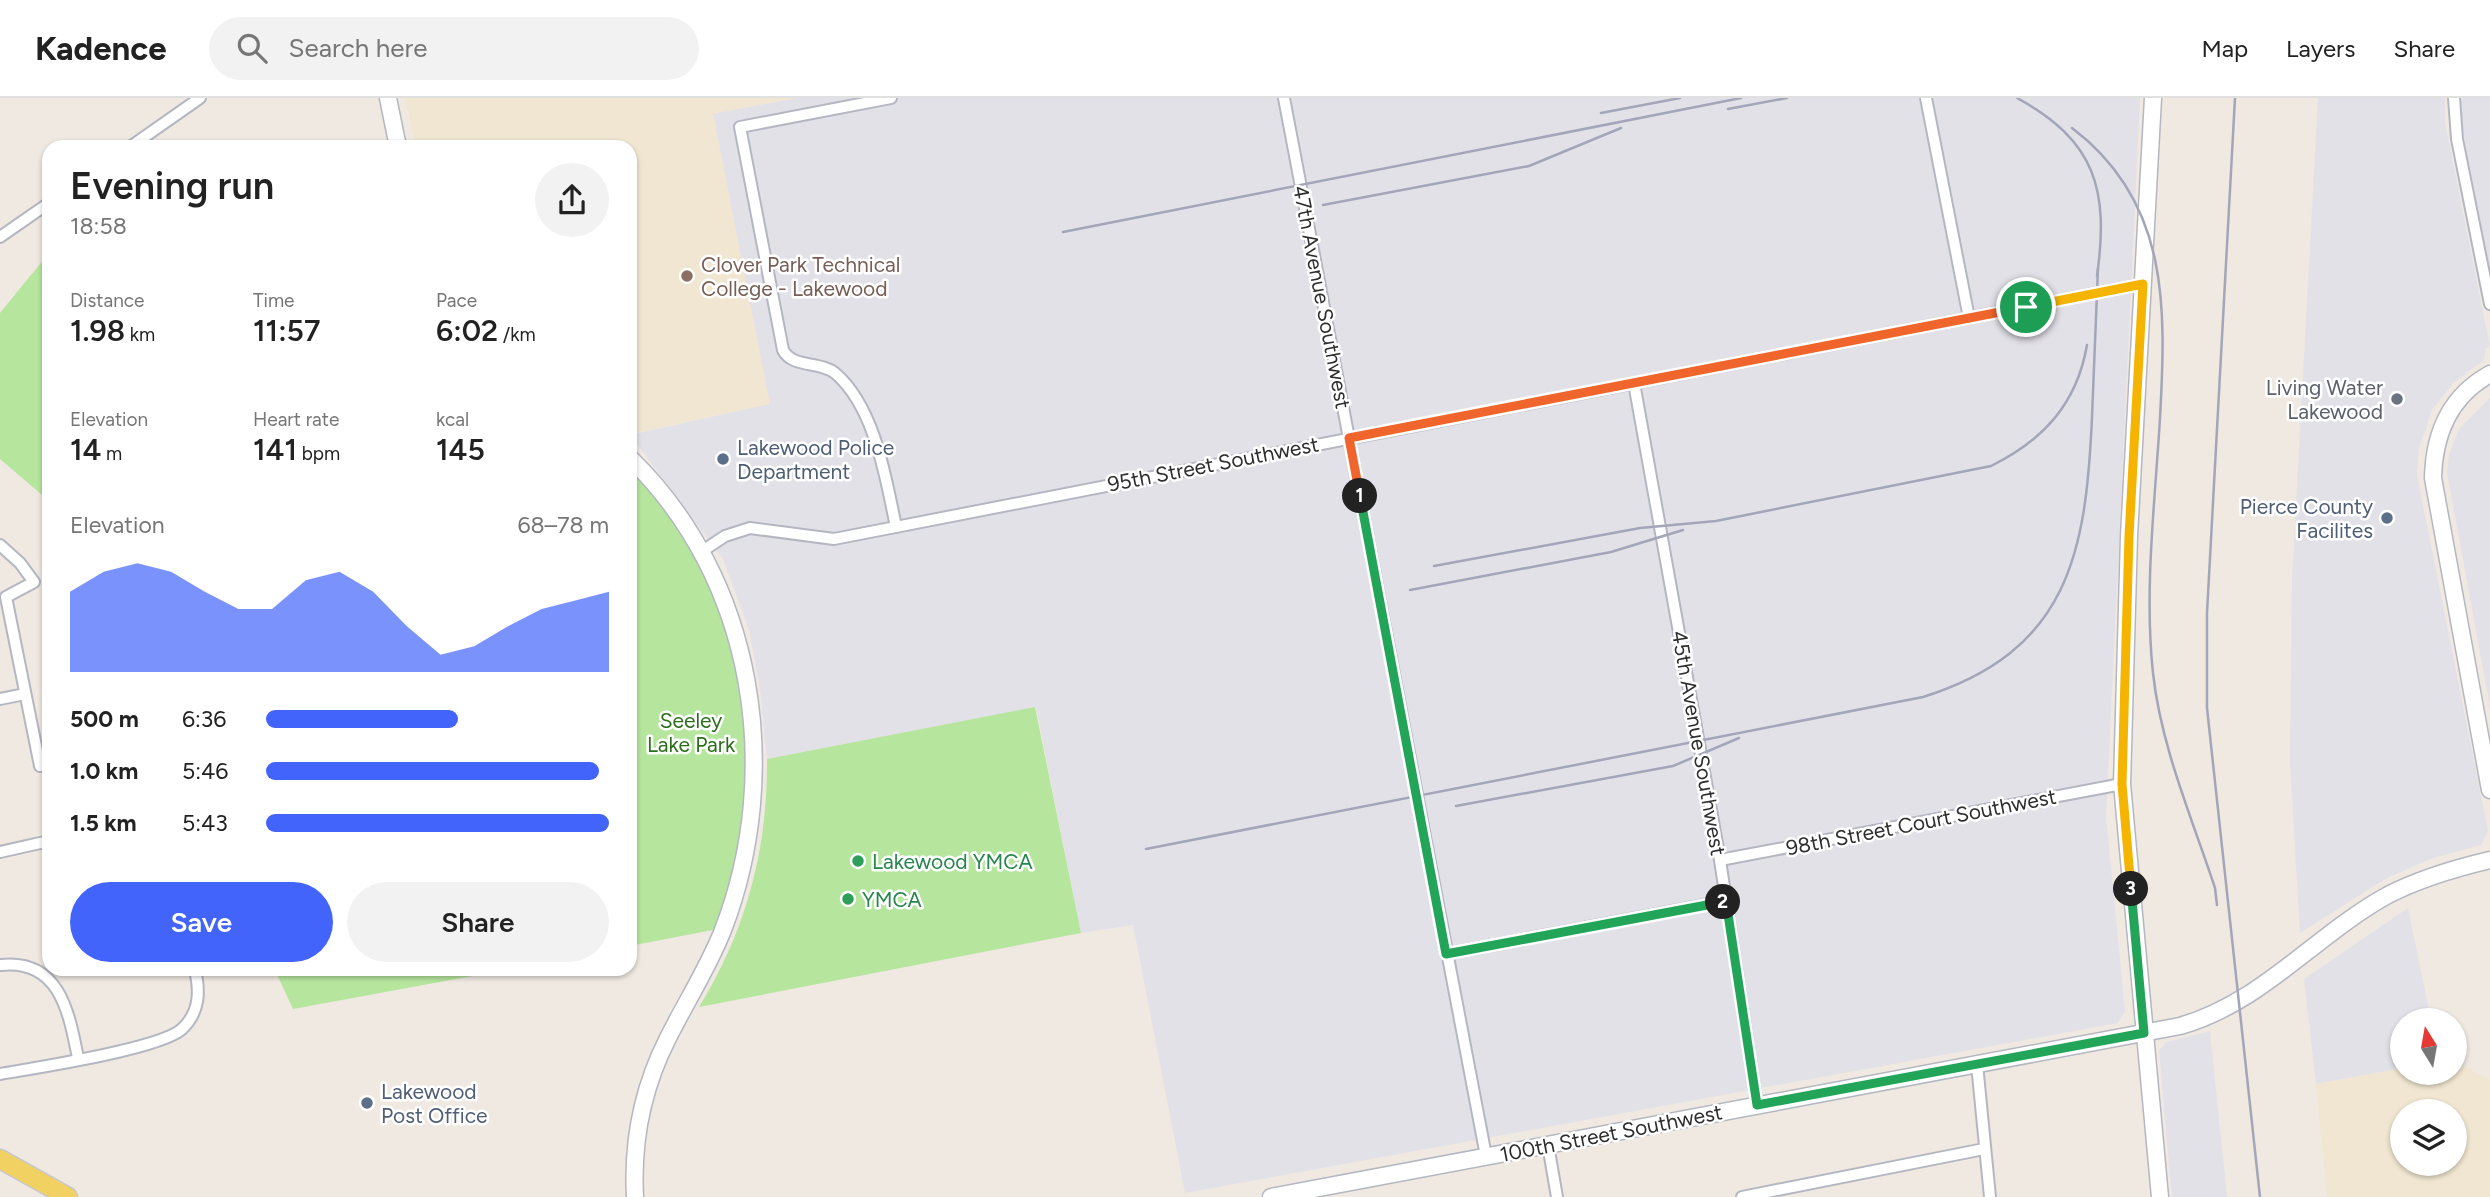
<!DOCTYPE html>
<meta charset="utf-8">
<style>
body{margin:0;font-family:Figtree,sans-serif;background:#f2f2f2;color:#222;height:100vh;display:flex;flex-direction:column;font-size:26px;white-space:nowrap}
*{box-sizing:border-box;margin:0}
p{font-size:23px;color:#767676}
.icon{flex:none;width:38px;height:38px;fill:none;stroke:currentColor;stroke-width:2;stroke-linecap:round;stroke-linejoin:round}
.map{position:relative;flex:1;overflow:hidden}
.side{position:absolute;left:42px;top:42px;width:595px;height:836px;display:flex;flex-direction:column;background:#fff;border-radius:21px;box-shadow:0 2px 5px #0004}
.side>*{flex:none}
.needle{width:46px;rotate:349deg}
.buttons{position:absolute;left:2390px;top:910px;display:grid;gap:14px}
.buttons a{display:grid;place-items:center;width:77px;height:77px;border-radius:50%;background:#fff;box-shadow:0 2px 5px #0004;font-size:35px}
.pin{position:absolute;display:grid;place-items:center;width:60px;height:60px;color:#fff;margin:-30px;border:4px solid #fff;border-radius:50%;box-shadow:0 2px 7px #0007}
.km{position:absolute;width:35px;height:35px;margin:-18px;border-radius:50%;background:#222;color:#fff;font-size:19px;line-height:35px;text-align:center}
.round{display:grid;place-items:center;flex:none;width:74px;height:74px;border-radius:37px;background:#f2f2f2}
.headline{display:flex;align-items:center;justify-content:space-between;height:119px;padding:0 28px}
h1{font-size:38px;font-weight:600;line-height:52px}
.stats{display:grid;grid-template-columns:repeat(3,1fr);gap:10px;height:119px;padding:7px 28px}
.stats div{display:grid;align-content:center}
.stats b{font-size:30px;font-weight:600}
.stats small{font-size:19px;font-weight:400}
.stats p{font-size:19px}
.chart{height:196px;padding:14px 28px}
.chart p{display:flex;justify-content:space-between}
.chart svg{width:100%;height:126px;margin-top:7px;fill:#4264fb;opacity:.7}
.primary-button{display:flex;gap:14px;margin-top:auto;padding:14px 28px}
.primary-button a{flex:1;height:80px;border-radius:42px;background:#4264fb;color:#fff;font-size:28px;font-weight:600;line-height:80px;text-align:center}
.primary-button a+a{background:#f2f2f2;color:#222}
ul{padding:0 28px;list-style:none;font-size:23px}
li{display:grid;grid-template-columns:112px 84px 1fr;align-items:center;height:52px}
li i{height:18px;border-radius:9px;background:#4264fb}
header{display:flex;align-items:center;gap:42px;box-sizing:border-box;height:98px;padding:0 35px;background:#fff;border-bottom:2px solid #e0e0e0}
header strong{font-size:33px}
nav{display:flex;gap:38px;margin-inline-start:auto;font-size:24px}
.search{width:490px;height:63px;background:#f2f2f2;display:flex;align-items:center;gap:18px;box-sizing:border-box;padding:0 24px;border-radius:38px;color:#767676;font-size:26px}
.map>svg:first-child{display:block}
.industrial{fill:#e3e1e8}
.education{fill:#f0e6d1;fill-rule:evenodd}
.green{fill:#b6e59e}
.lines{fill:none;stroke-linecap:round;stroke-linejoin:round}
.street-casing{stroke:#b4b7c1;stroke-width:14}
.secondary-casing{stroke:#b4b7c1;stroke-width:19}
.primary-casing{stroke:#c9c9c9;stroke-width:21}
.street{stroke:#fff;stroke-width:10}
.secondary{stroke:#fff;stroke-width:16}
.primary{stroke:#f2d163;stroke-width:18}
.rail{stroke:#a3a6b8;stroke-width:2.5}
.split-1-casing{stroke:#fff;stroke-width:14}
.split-2-casing{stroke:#fff;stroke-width:14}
.split-3-casing{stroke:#fff;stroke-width:14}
.split-4-casing{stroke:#fff;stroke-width:14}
.split-1{stroke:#f0652b;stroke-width:9}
.split-2{stroke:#22a559;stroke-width:9}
.split-3{stroke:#22a559;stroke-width:9}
.split-4{stroke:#f5b400;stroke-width:9}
.education-dot{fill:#8d6e63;stroke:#fff;stroke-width:2.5}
.worship-dot{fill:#6b7280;stroke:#fff;stroke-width:2.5}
.service-dot{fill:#5c6f8a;stroke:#fff;stroke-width:2.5}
.leisure-dot{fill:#2e9e5b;stroke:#fff;stroke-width:2.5}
.labels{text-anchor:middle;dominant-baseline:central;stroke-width:5;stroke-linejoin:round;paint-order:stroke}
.education-label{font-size:21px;fill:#785e54;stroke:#fff;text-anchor:start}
.street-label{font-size:21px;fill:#2e2e2e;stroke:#fff}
.worship-label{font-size:21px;fill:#5b616d;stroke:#fff;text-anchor:end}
.service-label{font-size:21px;fill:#4e5e75;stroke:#fff;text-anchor:start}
.park-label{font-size:21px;fill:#2c6e1b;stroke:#fff}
.leisure-label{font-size:21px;fill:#27864d;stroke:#fff;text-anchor:start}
</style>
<header>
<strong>Kadence</strong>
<div class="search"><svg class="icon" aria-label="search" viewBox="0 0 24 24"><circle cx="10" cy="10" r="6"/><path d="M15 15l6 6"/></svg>Search here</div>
<nav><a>Map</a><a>Layers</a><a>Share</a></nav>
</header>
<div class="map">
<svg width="2490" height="1099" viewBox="0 0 2490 1099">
<rect width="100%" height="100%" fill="#efe9e1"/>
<g class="industrial">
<path d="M795 0H2140L2106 718 2125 913 2118 925 1185 1095 1133 827 1081 835 1036 609 767 661 760 591 749 532 723 461 630 337 769 306 713 15Z"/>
<path d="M2318 0H2445V25L2490 249 2486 250 2484 262 2453 285 2432 312 2419 350 2417 377 2488 733 2481 747 2430 761 2385 781 2300 835 2290 664 2292 481Z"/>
<path d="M2462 0H2490V180L2459 12Z"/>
<path d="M2490 300V609L2447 375 2449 356 2459 331Z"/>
<path d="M2408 810 2431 922H2403V970L2316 986 2304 881Z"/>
<path d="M2210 933 2227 1099H2172L2159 953 2166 944Z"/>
</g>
<g class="education">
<path d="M405 0H795L713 16 770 306 630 336V49H416Z"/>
<path d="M2455 963 2490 982V1099H2327L2316 986 2403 970V975H2455ZM2455 1013V1066H2403V1013Z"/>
</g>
<g class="green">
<path d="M49 155V403L0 361V215Z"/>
<path d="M630 360 652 384 729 517 755 667 723 830 630 848Z"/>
<path d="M1035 609 1081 835 699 909C746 833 768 751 767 661Z"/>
<path d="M275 872H505L293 911Z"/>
</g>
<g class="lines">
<g class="street-casing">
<g id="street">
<path d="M891 0 740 29 783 252C792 270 820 263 835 275 875 309 886 381 896 429"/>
<path d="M1284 0 1486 1058"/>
<path d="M1926 0 1969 220"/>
<path d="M2454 0 2457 41 2490 206"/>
<path d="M130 49 200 0"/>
<path d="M0 139 49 105"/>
<path d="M1634 285 1720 762 1757 1007"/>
<path d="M0 447 20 465 34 484 6 499 40 668 49 666"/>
<path d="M701 454 725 438 750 430 834 441 2143 186"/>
<path d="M0 601 25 596"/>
<path d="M0 754 49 743"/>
<path d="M1720 762 2122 686"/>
<path d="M1446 856 1726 803"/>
<path d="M0 867C60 860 69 915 78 960"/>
<path d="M1977 966 1990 1099"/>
<path d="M0 976C35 970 160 951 182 931 200 914 200 893 195 872"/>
<path d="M1548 1047 1557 1099"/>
<path d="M1742 1099 1984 1051"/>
</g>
</g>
<g class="secondary-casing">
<g id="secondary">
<path d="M388 0 398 49"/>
<path d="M2153 0 2129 438 2122 686 2160 1099"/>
<path d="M2490 276C2450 298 2434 336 2433 380L2490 692"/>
<path d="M630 360C755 481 784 673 723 832 708 870 686 904 668 940 643 989 632 1044 635 1099"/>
<path d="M1271 1099 2180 928C2262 905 2315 837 2388 797 2419 781 2456 770 2490 762"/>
</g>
</g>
<g class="primary-casing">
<path id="primary" d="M0 1061 68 1099"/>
</g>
<use href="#street" class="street"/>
<use href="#secondary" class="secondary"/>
<use href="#primary" class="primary"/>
<g class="rail">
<path d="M2017 0C2096 43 2109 92 2097 178"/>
<path d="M2235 0 2207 515V610L2260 1099"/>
<path d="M1728 11 1787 0"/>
<path d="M1601 15 1680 0"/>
<path d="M2072 30C2170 104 2166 210 2160 320 2155 404 2144 492 2153 575 2161 649 2192 720 2215 790L2217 807"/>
<path d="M1323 107 1529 68 1621 30"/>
<path d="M1063 134 1741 0"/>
<path d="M1434 468 1640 430 1716 423 1991 368C2044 342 2077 305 2087 247"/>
<path d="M1410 492 1611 454 1683 432"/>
<path d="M1456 708 1673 668 1739 640"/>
<path d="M1146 751 1923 599C2069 553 2086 455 2092 319 2094 270 2096 220 2098 170"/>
</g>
</g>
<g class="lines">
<g class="split-1-casing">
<path id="split-1" d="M1360 398 1349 340 2026 209"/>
</g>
<g class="split-2-casing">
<path id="split-2" d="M1360 398 1446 856 1723 804"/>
</g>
<g class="split-3-casing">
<path id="split-3" d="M1723 804 1726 803 1757 1007 2144 935 2131 791"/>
</g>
<g class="split-4-casing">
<path id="split-4" d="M2026 209 2143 186 2129 438 2122 686 2131 791"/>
</g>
<use href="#split-1" class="split-1"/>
<use href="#split-2" class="split-2"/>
<use href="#split-3" class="split-3"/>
<use href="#split-4" class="split-4"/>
</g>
<circle class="education-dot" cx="687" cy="178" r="7"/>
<circle class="worship-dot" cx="2397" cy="301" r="7"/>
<g class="service-dot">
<circle cx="723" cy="361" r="7"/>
<circle cx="2387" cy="420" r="7"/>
<circle cx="367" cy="1005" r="7"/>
</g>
<g class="leisure-dot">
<circle cx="858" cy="763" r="7"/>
<circle cx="848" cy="801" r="7"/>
</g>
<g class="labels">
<g class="education-label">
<text x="701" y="166">Clover Park Technical<tspan x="701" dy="24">College - Lakewood</tspan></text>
</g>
<g class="street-label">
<text transform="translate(1322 199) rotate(79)">47th Avenue Southwest</text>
<text transform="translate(1213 366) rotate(-11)">95th Street Southwest</text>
<text transform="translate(1699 645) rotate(80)">45th Avenue Southwest</text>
<text transform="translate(1921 724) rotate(-11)">98th Street Court Southwest</text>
<text transform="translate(1611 1035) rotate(-11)">100th Street Southwest</text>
</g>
<g class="worship-label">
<text x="2383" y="289">Living Water<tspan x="2383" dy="24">Lakewood</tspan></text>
</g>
<g class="service-label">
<text x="737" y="349">Lakewood Police<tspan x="737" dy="24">Department</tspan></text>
<text x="2373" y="408" text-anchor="end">Pierce County<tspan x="2373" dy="24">Facilites</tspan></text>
<text x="381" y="993">Lakewood<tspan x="381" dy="24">Post Office</tspan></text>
</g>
<g class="park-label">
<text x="691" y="622">Seeley<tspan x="691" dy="24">Lake Park</tspan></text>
</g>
<g class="leisure-label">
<text x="872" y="763">Lakewood YMCA</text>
<text x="862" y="801">YMCA</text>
</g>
</g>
</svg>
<div class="buttons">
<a><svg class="needle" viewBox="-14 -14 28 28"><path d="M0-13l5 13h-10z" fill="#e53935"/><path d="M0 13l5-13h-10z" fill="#767676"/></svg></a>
<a><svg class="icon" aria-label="layers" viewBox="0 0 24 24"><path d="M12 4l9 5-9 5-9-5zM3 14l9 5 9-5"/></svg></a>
</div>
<div class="pin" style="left:2026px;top:209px;background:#1e9e55"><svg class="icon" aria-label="arrive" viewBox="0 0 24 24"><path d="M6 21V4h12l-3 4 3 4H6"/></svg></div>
<b class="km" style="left:1360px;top:398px">1</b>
<b class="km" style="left:1723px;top:804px">2</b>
<b class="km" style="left:2131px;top:791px">3</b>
<section class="side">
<div class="headline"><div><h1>Evening run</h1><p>18:58</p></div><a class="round"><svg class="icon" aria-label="share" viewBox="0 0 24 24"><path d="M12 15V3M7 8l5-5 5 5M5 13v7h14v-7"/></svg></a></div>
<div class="stats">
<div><p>Distance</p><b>1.98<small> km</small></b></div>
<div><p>Time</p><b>11:57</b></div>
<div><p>Pace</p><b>6:02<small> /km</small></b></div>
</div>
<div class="stats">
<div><p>Elevation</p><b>14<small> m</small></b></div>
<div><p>Heart rate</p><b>141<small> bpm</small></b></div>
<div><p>kcal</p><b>145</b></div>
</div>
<div class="chart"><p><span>Elevation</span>68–78 m</p>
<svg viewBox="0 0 160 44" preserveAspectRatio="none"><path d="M0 44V16L10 9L20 6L30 9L40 16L50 22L60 22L70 12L80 9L90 16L100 28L110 38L120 35L130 28L140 22L150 19L160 16V44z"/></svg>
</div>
<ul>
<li><b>500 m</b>6:36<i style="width:56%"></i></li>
<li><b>1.0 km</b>5:46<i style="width:97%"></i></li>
<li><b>1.5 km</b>5:43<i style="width:100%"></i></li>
</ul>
<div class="primary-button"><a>Save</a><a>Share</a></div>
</section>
</div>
